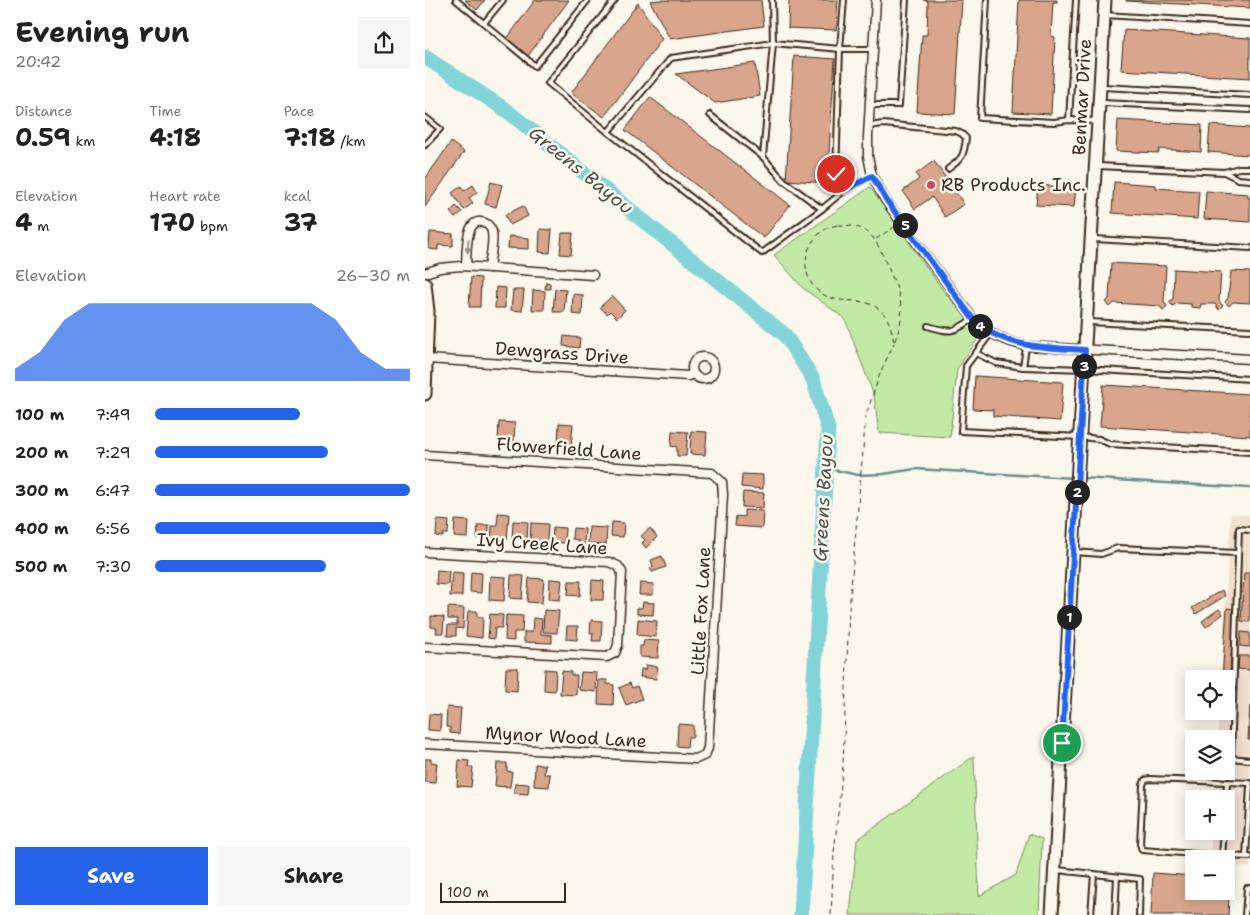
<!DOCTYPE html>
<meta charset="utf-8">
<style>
body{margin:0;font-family:"Shantell Sans",sans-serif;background:#f6f6f6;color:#222;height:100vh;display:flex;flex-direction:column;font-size:19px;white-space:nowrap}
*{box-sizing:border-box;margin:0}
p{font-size:16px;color:#767676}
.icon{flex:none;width:28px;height:28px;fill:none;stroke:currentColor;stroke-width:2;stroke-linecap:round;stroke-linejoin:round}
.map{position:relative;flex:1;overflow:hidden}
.details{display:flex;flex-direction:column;background:#fff;width:425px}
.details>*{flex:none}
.buttons{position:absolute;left:760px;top:670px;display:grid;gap:10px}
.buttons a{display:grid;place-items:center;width:50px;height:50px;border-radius:0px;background:#fff;box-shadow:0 2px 12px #0003;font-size:25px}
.scale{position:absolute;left:15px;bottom:12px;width:126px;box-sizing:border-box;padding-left:5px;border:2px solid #3b2a1e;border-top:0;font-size:14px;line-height:18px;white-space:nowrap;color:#3b2a1e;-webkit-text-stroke:4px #fbf7ec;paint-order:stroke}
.pin{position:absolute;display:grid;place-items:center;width:42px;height:42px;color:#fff;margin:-21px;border:2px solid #fff;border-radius:50%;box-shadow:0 1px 5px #0007}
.km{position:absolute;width:25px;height:25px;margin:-12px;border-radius:50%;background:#222;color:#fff;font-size:14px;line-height:25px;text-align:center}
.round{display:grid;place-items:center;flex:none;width:52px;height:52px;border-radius:0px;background:#f6f6f6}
.overview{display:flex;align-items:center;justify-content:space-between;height:85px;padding:0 15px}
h1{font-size:28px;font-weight:700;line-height:38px}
.figures{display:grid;grid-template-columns:repeat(3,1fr);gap:8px;height:85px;padding:5px 15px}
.figures div{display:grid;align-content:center}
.figures b{font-size:25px;font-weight:700}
.figures small{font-size:14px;font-weight:400}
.figures p{font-size:14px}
.chart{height:140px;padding:10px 15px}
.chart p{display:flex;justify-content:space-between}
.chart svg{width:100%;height:90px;margin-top:5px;fill:#2563eb;opacity:.7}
.action{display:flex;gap:10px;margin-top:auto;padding:10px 15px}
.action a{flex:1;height:58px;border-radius:0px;background:#2563eb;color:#fff;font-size:20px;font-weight:700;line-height:58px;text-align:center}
.action a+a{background:#f6f6f6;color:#222}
ul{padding:0 15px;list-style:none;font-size:16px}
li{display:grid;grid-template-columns:80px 60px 1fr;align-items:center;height:38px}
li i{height:12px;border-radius:6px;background:#2563eb}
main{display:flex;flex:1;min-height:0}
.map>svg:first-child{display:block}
.built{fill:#f1dfd0}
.green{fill:#c2eaa5;stroke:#7e8a62}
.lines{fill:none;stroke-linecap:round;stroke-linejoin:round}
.stream{stroke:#66908e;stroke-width:2.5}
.river{stroke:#83d4d9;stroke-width:15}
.building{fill:#d9a68d;stroke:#3b2a1e}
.lane-casing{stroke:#3b2a1e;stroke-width:8}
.street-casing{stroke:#3b2a1e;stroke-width:11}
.secondary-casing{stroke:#3b2a1e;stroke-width:15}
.path{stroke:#3b2a1e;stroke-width:1;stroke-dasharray:5 4;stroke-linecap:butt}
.lane{stroke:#fbf7ec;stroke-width:4}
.street{stroke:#fbf7ec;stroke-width:8}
.secondary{stroke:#fbf7ec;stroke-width:11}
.oneway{fill:#9b9085}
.route-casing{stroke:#fff;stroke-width:10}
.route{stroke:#2563eb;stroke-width:6}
.poi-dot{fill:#d1495b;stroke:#fbf7ec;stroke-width:2}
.labels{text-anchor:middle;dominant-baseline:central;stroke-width:5;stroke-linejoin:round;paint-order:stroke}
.street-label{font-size:18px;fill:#3b2a1e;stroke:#fbf7ec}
.poi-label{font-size:18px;fill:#3b2a1e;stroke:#fbf7ec;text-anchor:start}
.water-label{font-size:19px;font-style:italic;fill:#4d544d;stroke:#fbf7ec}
</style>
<main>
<section class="details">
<div class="overview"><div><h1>Evening run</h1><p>20:42</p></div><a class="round"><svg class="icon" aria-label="share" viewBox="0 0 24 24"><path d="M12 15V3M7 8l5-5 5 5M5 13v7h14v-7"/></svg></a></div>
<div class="figures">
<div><p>Distance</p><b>0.59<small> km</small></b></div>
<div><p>Time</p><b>4:18</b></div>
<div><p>Pace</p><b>7:18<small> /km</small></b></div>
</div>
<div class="figures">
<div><p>Elevation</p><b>4<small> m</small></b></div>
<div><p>Heart rate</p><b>170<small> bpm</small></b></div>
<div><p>kcal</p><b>37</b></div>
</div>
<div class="chart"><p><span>Elevation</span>26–30 m</p>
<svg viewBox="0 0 160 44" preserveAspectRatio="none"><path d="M0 44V38L10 30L20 14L30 6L40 6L50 6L60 6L70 6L80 6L90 6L100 6L110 6L120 6L130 14L140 30L150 38L160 38V44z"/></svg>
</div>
<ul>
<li><b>100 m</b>7:49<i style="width:57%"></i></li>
<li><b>200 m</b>7:29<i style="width:68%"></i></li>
<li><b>300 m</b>6:47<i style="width:100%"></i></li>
<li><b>400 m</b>6:56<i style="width:92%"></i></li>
<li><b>500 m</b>7:30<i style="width:67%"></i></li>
</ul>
<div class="action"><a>Save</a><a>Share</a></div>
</section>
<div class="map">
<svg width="825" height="915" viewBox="0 0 825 915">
<rect width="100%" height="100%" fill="#fbf7ec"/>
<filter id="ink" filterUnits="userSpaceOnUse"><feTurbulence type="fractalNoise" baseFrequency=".02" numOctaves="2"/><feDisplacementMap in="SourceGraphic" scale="10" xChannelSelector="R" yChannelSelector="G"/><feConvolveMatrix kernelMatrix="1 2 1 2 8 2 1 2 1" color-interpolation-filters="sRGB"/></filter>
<g filter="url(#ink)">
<path class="built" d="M806 514 825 515V867L801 865V859H785L787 831H801V799H789L790 771H801V739H792L794 711H801V679H796Z"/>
<g class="green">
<path d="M445 187 517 289 556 334 532 369 525 437 454 433 449 396 420 319 378 288 349 255Z"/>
<path d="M549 756 554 896 591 875 604 834 617 839 614 915H425L432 840Z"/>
</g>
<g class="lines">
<g class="stream">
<path d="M401 468 433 475 459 474 490 469 649 478"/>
<path d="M657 478 825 488"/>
</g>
<path class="river" d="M0 57 81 110 360 335 388 379 403 429 376 915"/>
</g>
<g class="building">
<path d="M40 0H60L52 10Z"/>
<path d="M110 0H144L103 56 81 40Z"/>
<path d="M234 0H336L339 26 245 39 225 1Z"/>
<path d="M364 0H413L411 30 363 28Z"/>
<path d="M498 0H537L530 114 492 112 497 35H502L503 1Z"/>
<path d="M594 0H632V2H628L626 36 630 37 626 114 588 112Z"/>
<path d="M701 0H825V8L701 1Z"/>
<path d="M213 3 237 39 179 117 146 93Z"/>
<path d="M699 30 825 38V78L696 70Z"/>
<path d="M369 56 410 59 402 183 361 180Z"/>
<path d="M330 63 335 96 290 103 251 74Z"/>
<path d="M225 97 365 205 339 238 200 130Z"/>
<path d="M693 120 777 125 776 152 734 149V153L691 151Z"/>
<path d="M785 125 825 128V155L783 152Z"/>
<path d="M26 142 39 152 0 207V179Z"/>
<path d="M509 161 539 204 520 217 507 197 490 209 478 191 494 179 491 174Z"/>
<path d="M66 182 77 185 71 207 60 204Z"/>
<path d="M689 182 731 185V188L774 191 772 219 687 213Z"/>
<path d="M48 185 52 192 44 198 48 203 39 210 27 193 36 186 39 191Z"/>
<path d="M613 185 651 188 649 207 611 205Z"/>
<path d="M781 191 823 194V198H825V222L779 219Z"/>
<path d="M31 206 37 212 30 218 25 212Z"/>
<path d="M98 206 103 216 85 225 80 215Z"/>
<path d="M115 229 127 230 125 253 114 252Z"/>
<path d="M5 232 28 234V246L13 245V250L4 249Z"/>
<path d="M137 233H148L146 255 135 254Z"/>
<path d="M84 236 104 238V249L83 248Z"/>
<path d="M686 263 741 266 739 302 742 306 738 310 734 306 689 303 685 307 681 302 684 299Z"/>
<path d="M749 269 796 272 794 301 798 306 794 310 790 304H776L775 308 766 307V304L752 303 748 306 744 302 748 299Z"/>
<path d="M806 271 825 272V303L808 302 804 306 800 302 803 298Z"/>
<path d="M46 277 56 278 55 307H44Z"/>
<path d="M121 282 125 283V289H120Z"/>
<path d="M71 287 81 288 80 308H70Z"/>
<path d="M130 289 141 290 139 312H128Z"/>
<path d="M88 290H99L97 311 86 310Z"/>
<path d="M108 290 120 291 119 310H107Z"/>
<path d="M148 294 158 295 157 315 147 314Z"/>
<path d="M187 296 200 310 192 318 185 311 182 314 175 307Z"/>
<path d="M139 336 155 338 154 348 138 346Z"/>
<path d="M550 376 638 382 635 421 568 416V410L548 409Z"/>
<path d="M678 385 825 394V436L675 426Z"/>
<path d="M74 422 90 423 89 441 73 440Z"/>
<path d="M134 423 148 424 146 447 133 446Z"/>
<path d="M247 431 263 432 261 456H252V447L246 446Z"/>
<path d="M266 431 282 432 280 455 265 454Z"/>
<path d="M317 474 338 475V489L316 487Z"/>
<path d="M318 492 339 493 338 508 317 507Z"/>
<path d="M319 510 338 511 337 528 310 526 311 516 319 517Z"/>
<path d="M73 513 84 514 82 540 66 539 67 526H72Z"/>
<path d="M12 520 24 521 23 534H18V537L11 536Z"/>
<path d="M30 520 44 521 43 538 29 537Z"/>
<path d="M88 521 103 522 102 540 87 539Z"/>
<path d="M187 522 199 523 198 537 186 536Z"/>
<path d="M106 523 123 524 122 542 105 541Z"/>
<path d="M53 525H64L63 539 52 538Z"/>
<path d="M128 527 140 528 139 543 127 542Z"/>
<path d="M164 527 182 528 181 545 163 544Z"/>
<path d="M148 528 160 529 159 545 152 544 153 540 147 539Z"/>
<path d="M225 528 232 537 221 548 217 543 220 540 216 536Z"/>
<path d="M237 556 241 567 227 572 225 568 228 567 226 560Z"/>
<path d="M12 570 24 571 23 585 11 584Z"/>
<path d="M27 572 38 573 37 596H25Z"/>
<path d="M46 572 57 573 56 593 45 592Z"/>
<path d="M819 573H825V622L816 621Z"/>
<path d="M86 575 99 576 97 599 85 598Z"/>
<path d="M65 576 81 577 79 601 64 600Z"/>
<path d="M104 578 119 579 117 603 102 602Z"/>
<path d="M125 579 137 580 135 600 124 599Z"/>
<path d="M167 580 179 581 178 600H166Z"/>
<path d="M144 581H156L155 596 143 595Z"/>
<path d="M215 583 229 584 228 595H214Z"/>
<path d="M797 590 800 596 771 614 767 608Z"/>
<path d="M218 602 229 603 228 615 212 614V608H217Z"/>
<path d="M23 607 39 608 38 629 31 628V636H22L23 625H32V619H23Z"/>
<path d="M802 608 809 609 804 692 801 691V679H797Z"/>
<path d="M794 609 798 614 781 627 777 621Z"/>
<path d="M119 610 134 611 132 633 118 632Z"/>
<path d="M43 611H52V617H58L57 638 41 636Z"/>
<path d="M65 614 78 615 77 628H70L69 639 63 638Z"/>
<path d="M81 615 98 616 97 632H89V641L80 640Z"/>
<path d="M6 616 19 617 18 633H11L12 628 6 627Z"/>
<path d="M108 618 117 619 116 634 127 635V643L99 642V632H107Z"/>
<path d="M213 619 232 621 231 637 212 635Z"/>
<path d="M166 620 177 621 176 641H167L168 633H165Z"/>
<path d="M142 626H153L152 640 141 639Z"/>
<path d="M816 632 825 633V647L815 646Z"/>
<path d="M219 640 234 641 233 658 215 657V646H218Z"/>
<path d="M814 656H825V670L813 669Z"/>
<path d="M221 665 233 667 231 679 215 677 216 669 220 670Z"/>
<path d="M81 668H93L92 691 80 690Z"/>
<path d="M120 669 131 670 130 691 119 690Z"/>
<path d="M137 671 146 672V675H152L151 695 135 694Z"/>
<path d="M156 672 172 673 171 692 154 690Z"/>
<path d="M174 680H182V684L189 685 188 705 173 704Z"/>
<path d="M205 683 207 688 212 686 217 699 201 705 194 688Z"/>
<path d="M825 706V740H823Z"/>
<path d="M22 707 36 708 34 734 25 733V727H21Z"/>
<path d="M4 714 16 715 15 731 3 730Z"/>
<path d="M253 724 268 725V737H263L262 747 252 746Z"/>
<path d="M0 759H6V762L12 763 10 783 0 782Z"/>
<path d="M34 760 44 761 43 767H48L46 787 32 786Z"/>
<path d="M72 763H82V771L87 772 85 787 70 786Z"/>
<path d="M110 764 120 765 119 774H125L124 787 109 786Z"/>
<path d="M90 783 104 784 103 794 89 793Z"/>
<path d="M728 873 769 876V891H801V878H805L803 915H726Z"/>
</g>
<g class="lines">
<g class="lane-casing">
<g id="lane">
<path d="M31 0 110 66 163 0"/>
<path d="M190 0 123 83 183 132 337 253 397 209 420 190 447 176"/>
<path d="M347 0 348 43 338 157 359 181 397 209"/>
<path d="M419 0 415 49 411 174 420 190"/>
<path d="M562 0 555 118 629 122 644 120 672 121"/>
<path d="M680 15 825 24"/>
<path d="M59 23 78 0"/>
<path d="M678 87 825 95"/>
<path d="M677 103 825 110"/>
<path d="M445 105H474L481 0"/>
<path d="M285 115 338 157"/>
<path d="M0 117 15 129 0 145"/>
<path d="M644 120 651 0"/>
<path d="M444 126 458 124 531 131 537 134 541 138C539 156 537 159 523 169"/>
<path d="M183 132 246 58 348 43 415 49H448"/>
<path d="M673 166 799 172 814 168H825"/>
<path d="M799 172 813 179 825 180"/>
<path d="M669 239 825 248"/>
<path d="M664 322 825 330"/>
<path d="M503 326C527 333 527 333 548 319"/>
<path d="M566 333 541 366 536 431 655 437 674 439 685 444 825 452"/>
<path d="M551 353 571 363 598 367 659 369 825 379"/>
<path d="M598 367 601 347"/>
<path d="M825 530 814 529 806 758 825 760"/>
<path d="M650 552 676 554 693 548 813 553"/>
<path d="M801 799 802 782 825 783"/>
<path d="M799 831 797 856 825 857"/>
<path d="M797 856 717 850 715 844 718 785 720 780 725 779 802 782"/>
<path d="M821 857 825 786"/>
<path d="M632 870 715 879 714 915"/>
<path d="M666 915 669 874"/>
<path d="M690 915 692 877"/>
<path d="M820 915 822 888H825"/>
</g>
</g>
<g class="street-casing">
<g id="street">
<path d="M451 0 443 136V156L447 176 461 201 548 319C563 334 580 341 601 346L825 359"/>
<path d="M41 266C42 255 39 214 60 223 63 224 66 228 67 232 69 243 65 257 64 268"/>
<path d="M0 273 15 268 36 266 168 275"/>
<circle cx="278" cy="368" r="11"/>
<path d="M2 359 263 376 269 374"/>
<path d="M0 455 287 473 297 482 298 495 283 748 280 755 271 759 0 744"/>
<path d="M0 552 184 562 193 566 197 572 193 645 190 653 182 657 0 647"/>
</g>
</g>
<g class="secondary-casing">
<g id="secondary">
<path d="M0 284 3 311 0 394"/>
<path d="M627 915 680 0"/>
</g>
</g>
<g class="path">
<path d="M413 225C446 225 450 238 462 265 475 295 483 310 469 343 467 331 465 319 456 311 439 295 420 305 401 296 374 283 375 246 399 230 403 227 408 226 413 225Z"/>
<path d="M451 239 469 227"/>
<path d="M406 915 409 853 418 765 424 609 441 415 455 374 469 343"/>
</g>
<use href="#lane" class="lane"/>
<use href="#street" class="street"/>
<use href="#secondary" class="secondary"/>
</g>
<defs><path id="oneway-solid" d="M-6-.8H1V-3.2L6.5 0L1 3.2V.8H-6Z" transform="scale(1.25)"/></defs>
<use class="oneway" href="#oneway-solid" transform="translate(43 246) rotate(94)"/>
</g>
<g class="lines" filter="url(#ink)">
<g class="route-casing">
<path id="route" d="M411 174 420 190 447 176 462 201 548 319C578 349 621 347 660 350L637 743"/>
</g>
<use href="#route" class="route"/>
</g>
<circle class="poi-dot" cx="506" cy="185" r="5"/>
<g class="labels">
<g class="street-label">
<text transform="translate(657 97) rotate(-87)">Benmar Drive</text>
<text transform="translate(137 353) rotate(4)">Dewgrass Drive</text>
<text transform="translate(144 449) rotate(4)">Flowerfield Lane</text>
<text transform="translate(117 544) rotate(4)">Ivy Creek Lane</text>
<text transform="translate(276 611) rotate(-87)">Little Fox Lane</text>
<text transform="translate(141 737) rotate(3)">Mynor Wood Lane</text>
</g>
<g class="poi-label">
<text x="516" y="185">RB Products Inc.</text>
</g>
<g class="water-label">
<text transform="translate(156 170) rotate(39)">Greens Bayou</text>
<text transform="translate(398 498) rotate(-87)">Greens Bayou</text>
</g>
</g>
</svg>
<div class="buttons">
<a><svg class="icon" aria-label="locate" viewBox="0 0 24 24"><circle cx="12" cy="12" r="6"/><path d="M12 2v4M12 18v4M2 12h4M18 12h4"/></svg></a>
<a><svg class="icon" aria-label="layers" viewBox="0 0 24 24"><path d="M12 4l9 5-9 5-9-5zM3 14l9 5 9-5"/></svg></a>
<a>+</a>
<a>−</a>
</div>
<div class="scale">100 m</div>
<div class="pin" style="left:637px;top:743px;background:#1e9e55"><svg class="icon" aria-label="arrive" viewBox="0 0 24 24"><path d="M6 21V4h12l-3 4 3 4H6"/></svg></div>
<div class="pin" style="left:411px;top:174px;background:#d93025"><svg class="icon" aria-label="check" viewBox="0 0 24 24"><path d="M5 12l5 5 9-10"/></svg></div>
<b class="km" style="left:644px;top:617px">1</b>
<b class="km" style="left:652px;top:492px">2</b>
<b class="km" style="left:659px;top:366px">3</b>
<b class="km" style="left:555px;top:326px">4</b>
<b class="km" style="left:480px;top:225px">5</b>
</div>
</main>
